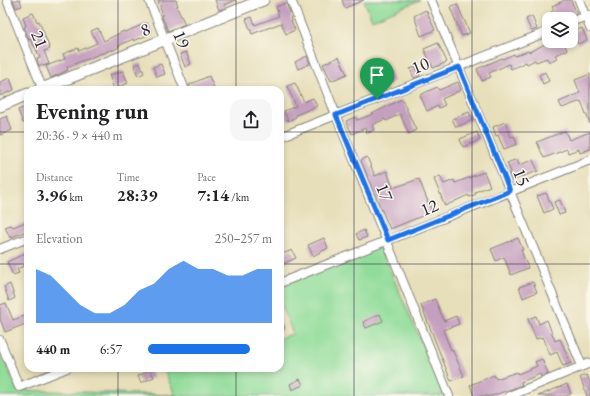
<!DOCTYPE html>
<meta charset="utf-8">
<style>
body{margin:0;font-family:"EB Garamond",serif;background:#f6f6f6;color:#202124;height:100vh;display:flex;flex-direction:column;font-size:15px;white-space:nowrap}
*{box-sizing:border-box;margin:0}
p{font-size:13px;color:#757577}
.icon{flex:none;width:22px;height:22px;fill:none;stroke:currentColor;stroke-width:2;stroke-linecap:round;stroke-linejoin:round}
.map{position:relative;flex:1;overflow:hidden}
.drawer{position:absolute;left:24px;top:86px;width:260px;height:286px;display:flex;flex-direction:column;background:#fff;border-radius:12px;box-shadow:0 2px 6px #0003}
.drawer>*{flex:none}
.controls{position:absolute;left:542px;top:12px;display:grid;gap:8px}
.controls a{display:grid;place-items:center;width:36px;height:36px;border-radius:8px;background:#fff;box-shadow:0 2px 6px #0003;font-size:20px}
.pin{position:absolute;display:grid;place-items:center;width:34px;height:34px;color:#fff;margin:-41px -17px;border-radius:50% 50% 50% 0;rotate:-45deg;box-shadow:0 0 4px #0007}
.pin .icon{rotate:45deg}
.round{display:grid;place-items:center;flex:none;width:42px;height:42px;border-radius:12px;background:#f6f6f6}
.head{display:flex;align-items:center;justify-content:space-between;height:68px;padding:0 12px}
h1{font-size:22px;font-weight:700;line-height:30px}
.stats{display:grid;grid-template-columns:repeat(3,1fr);gap:6px;height:68px;padding:4px 12px}
.stats div{display:grid;align-content:center}
.stats b{font-size:17px;font-weight:700}
.stats small{font-size:11px;font-weight:400}
.stats p{font-size:11px}
.chart{height:112px;padding:8px 12px}
.chart p{display:flex;justify-content:space-between}
.chart svg{width:100%;height:72px;margin-top:4px;fill:#1a73e8;opacity:.7}
ul{padding:0 12px;list-style:none;font-size:13px}
li{display:grid;grid-template-columns:64px 48px 1fr;align-items:center;height:30px}
li i{height:10px;border-radius:5px;background:#1a73e8}
.map>svg:first-child{display:block}
.green{fill:#90dc99;stroke:#597f6a}
.building{fill:#c59fbf}
.lines{fill:none;stroke-linecap:round;stroke-linejoin:round}
.street-casing{stroke:#84807a;stroke-width:10}
.secondary-casing{stroke:#84807a;stroke-width:13}
.street{stroke:#fff;stroke-width:8}
.secondary{stroke:#fff;stroke-width:11}
.route-casing{stroke:#fff;stroke-width:8}
.route{stroke:#1a73e8;stroke-width:5}
.grid{fill:none;stroke:#22223b;stroke-width:1;stroke-opacity:0.55}
.labels{text-anchor:middle;dominant-baseline:central;stroke-width:3;stroke-linejoin:round;paint-order:stroke}
.street-label{font-size:18px;fill:#22223b;stroke:#fbf7ec}
</style>
<div class="map">
<svg width="590" height="396" viewBox="0 0 590 396">
<rect width="100%" height="100%" fill="#fbf7ec"/>
<filter id="ink" filterUnits="userSpaceOnUse"><feTurbulence type="fractalNoise" baseFrequency=".025" numOctaves="2"/><feDisplacementMap in="SourceGraphic" scale="8" xChannelSelector="R" yChannelSelector="G"/><feConvolveMatrix kernelMatrix="1 2 1 2 8 2 1 2 1" color-interpolation-filters="sRGB"/></filter>
<filter id="wash" filterUnits="userSpaceOnUse"><feTurbulence type="fractalNoise" baseFrequency=".012" numOctaves="4" result="noise"/><feDisplacementMap in="SourceGraphic" scale="16" xChannelSelector="R" yChannelSelector="G"/><feGaussianBlur stdDeviation="0.9" result="paint"/><feColorMatrix in="noise" values="0 0 0 0 0 0 0 0 0 0 0 0 0 0 0 0 0 1.4 0 .05"/><feComposite in="paint" operator="in"/></filter>
<g filter="url(#wash)">
<rect width="100%" height="100%" fill="#e7dfba"/>
<g class="green">
<path d="M364 0H420L372 20Z"/>
<path d="M378 243 445 396H0V350L17 390 175 395 163 368H280V338L293 334 280 301V282Z"/>
</g>
<g id="blocks">
<g class="building">
<path d="M13 0H20L22 6 16 8Z"/>
<path d="M158 0H176L178 6H176L185 24 168 31 161 15H163Z"/>
<path d="M215 0H236L224 5 225 8 219 10Z"/>
<path d="M342 0H364L345 8Z"/>
<path d="M565 0H571L577 14 566 19H554L551 12 554 10 552 6Z"/>
<path d="M286 3 292 17 290 18 295 30 286 34 281 23 252 34 246 19 252 17 255 25 279 16 276 7Z"/>
<path d="M457 4 470 33 462 36 450 7Z"/>
<path d="M426 10 435 30 421 36 414 16Z"/>
<path d="M33 13 37 22 39 21 50 49 44 51 49 64 43 66 42 64 39 66 37 59 40 58 35 46H34L31 39 29 40 24 27 26 26 23 17Z"/>
<path d="M532 16 537 29 531 31 526 19Z"/>
<path d="M147 23 152 33 134 41 133 39 118 46 119 47 112 51V49L102 54V53L67 67 68 70 51 78 46 66 65 59 63 54 78 48 79 51 97 43 91 31 98 28 104 41 124 31 125 32Z"/>
<path d="M582 28 587 40 578 44 573 32Z"/>
<path d="M561 41H563L567 50 555 55 557 58 549 62 547 58 536 62 535 60 527 64 526 62 511 69 509 64 489 73 491 77 482 81 477 69 502 58 503 59 514 54 515 56 528 51 529 52 549 42 551 45Z"/>
<path d="M438 43 447 62 433 68 424 49Z"/>
<path d="M186 52 191 64 185 67 180 54Z"/>
<path d="M307 56 310 64 298 69 295 62Z"/>
<path d="M339 57 347 74 331 81 323 64Z"/>
<path d="M140 63 144 73 138 76 134 65Z"/>
<path d="M161 64 165 74 157 77 153 67Z"/>
<path d="M416 67 420 76 414 78 410 69Z"/>
<path d="M389 69 394 81 378 88 380 92 374 94 368 82 383 75 381 72Z"/>
<path d="M123 71 128 83 114 89 109 75Z"/>
<path d="M545 72 549 81 543 84 539 75Z"/>
<path d="M590 74V124L581 101 562 108 559 102 580 93 575 80Z"/>
<path d="M209 76 214 88 209 90H192L189 85Z"/>
<path d="M10 78 14 90 0 96V82Z"/>
<path d="M458 82 461 90 442 99 445 105 439 108 438 106 427 111 420 95 437 87 439 90Z"/>
<path d="M295 83 304 102 313 98 317 106 296 115V117L288 121 284 111 296 106 287 86Z"/>
<path d="M402 99 416 130 409 134 400 114 386 121 385 119 372 125 374 130 367 133 365 128 352 134 346 121 355 117 357 120 368 116Z"/>
<path d="M25 107 28 115V121L23 123 18 110Z"/>
<path d="M469 112 473 120 456 127 452 119Z"/>
<path d="M7 116 12 130 0 135V119Z"/>
<path d="M505 122 511 137 514 136 517 144 504 149 498 135 496 136 493 127Z"/>
<path d="M565 131 569 140 590 132V149L580 153 579 149 568 153 567 149 544 158 537 142Z"/>
<path d="M477 132 480 140 463 147 460 139Z"/>
<path d="M367 157 375 176 387 171 393 188 419 179 432 212 390 229 372 188 361 160Z"/>
<path d="M517 159 519 165 533 160 538 171 512 180 509 173 511 172 507 163Z"/>
<path d="M484 172 490 186 475 192 476 194 469 197 468 195 445 206 434 179 440 176 444 184 454 180 455 183Z"/>
<path d="M546 193 553 209 544 213 537 196Z"/>
<path d="M560 200 565 213 559 215 554 202Z"/>
<path d="M28 221V230L10 238 5 227 11 225 13 227Z"/>
<path d="M364 230 367 237 359 240 356 234Z"/>
<path d="M324 238 328 248 313 256 308 245Z"/>
<path d="M518 238 523 250H521L528 268 511 275 504 257 496 261 491 249Z"/>
<path d="M292 250 296 258 280 265V255Z"/>
<path d="M28 252V264L17 269 19 273 13 275 7 262Z"/>
<path d="M533 282 537 292 523 298 519 287Z"/>
<path d="M10 284 15 298 9 301 4 287Z"/>
<path d="M435 299 444 321 456 316 459 324 443 330 451 350 452 349 464 376 451 381 421 305Z"/>
<path d="M6 303 13 320 28 315V323L5 332 0 319V305Z"/>
<path d="M380 314 383 321 366 328 363 322Z"/>
<path d="M536 316 539 324 547 320 555 341 560 339 571 363 563 366 557 352 550 355 543 337 536 339 528 319Z"/>
<path d="M542 359 548 374 541 377 540 374 521 382 522 385 492 396H474L470 385 494 375 496 379 517 372 518 374 537 366 535 362Z"/>
<path d="M150 370 154 377 141 383 138 376Z"/>
<path d="M587 375 590 382V396H587L580 377Z"/>
<path d="M300 379 303 385 292 390 290 384Z"/>
<path d="M567 384 571 394 566 396H538Z"/>
</g>
</g>
</g>
<g filter="url(#ink)">
<use href="#blocks" fill-opacity="0" stroke="#84807a" stroke-width="1"/>
<g class="lines">
<g class="street-casing">
<g id="street">
<path d="M7 0 43 90"/>
<path d="M149 0 185 90"/>
<path d="M291 0 336 115 449 396"/>
<path d="M431 0 582 366"/>
<path d="M579 0 590 28"/>
<path d="M571 22 589 15"/>
<path d="M280 137 549 31"/>
<path d="M0 249 28 238"/>
<path d="M280 283 590 160"/>
<path d="M280 327V328"/>
<path d="M0 340 19 387 67 368"/>
<path d="M509 396 590 363"/>
</g>
</g>
<g class="secondary-casing">
<g id="secondary">
<path d="M39 90 263 0"/>
<path d="M0 106 28 94"/>
</g>
</g>
<use href="#street" class="street"/>
<use href="#secondary" class="secondary"/>
</g>
</g>
<g class="lines" filter="url(#ink)">
<g class="route-casing">
<path id="route" d="M459 67 510 191 388 240 336 115Z"/>
</g>
<use href="#route" class="route"/>
</g>
<path class="grid" d="M118 0V90M236 0V90M354 0V396M472 0V396M0 132H28M280 132H590M0 264H28M280 264H590M118 368V396M236 368V396"/>
<g class="labels">
<g class="street-label">
<text transform="translate(145 29) rotate(-22)">8</text>
<text transform="translate(40 39) rotate(68)">21</text>
<text transform="translate(182 39) rotate(68)">19</text>
<text transform="translate(420 65) rotate(-22)">10</text>
<text transform="translate(522 177) rotate(68)">15</text>
<text transform="translate(385 192) rotate(68)">17</text>
<text transform="translate(429 207) rotate(-22)">12</text>
</g>
</g>
</svg>
<div class="controls">
<a><svg class="icon" aria-label="layers" viewBox="0 0 24 24"><path d="M12 4l9 5-9 5-9-5zM3 14l9 5 9-5"/></svg></a>
</div>
<div class="pin" style="left:377px;top:99px;background:#1e9e55"><svg class="icon" aria-label="arrive" viewBox="0 0 24 24"><path d="M6 21V4h12l-3 4 3 4H6"/></svg></div>
<section class="drawer">
<div class="head"><div><h1>Evening run</h1><p>20:36 · 9 × 440 m</p></div><a class="round"><svg class="icon" aria-label="share" viewBox="0 0 24 24"><path d="M12 15V3M7 8l5-5 5 5M5 13v7h14v-7"/></svg></a></div>
<div class="stats">
<div><p>Distance</p><b>3.96<small> km</small></b></div>
<div><p>Time</p><b>28:39</b></div>
<div><p>Pace</p><b>7:14<small> /km</small></b></div>
</div>
<div class="chart"><p><span>Elevation</span>250–257 m</p>
<svg viewBox="0 0 160 44" preserveAspectRatio="none"><path d="M0 44V11L10 15L20 24L30 33L40 38L50 38L60 33L70 24L80 20L90 11L100 6L110 11L120 11L130 15L140 15L150 11L160 11V44z"/></svg>
</div>
<ul>
<li><b>440 m</b>6:57<i style="width:82%"></i></li>
</ul>
</section>
</div>
